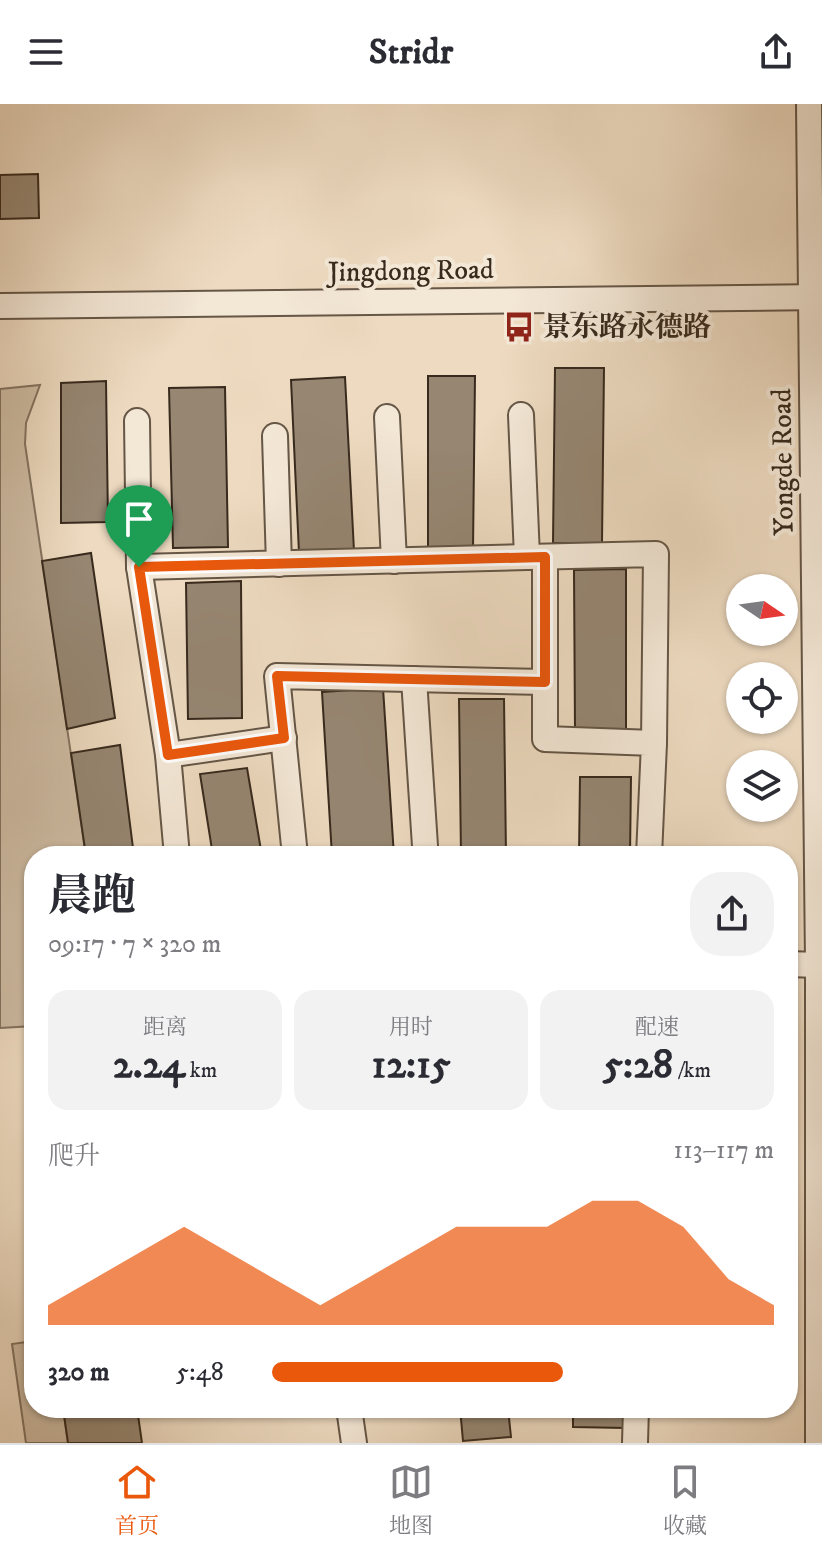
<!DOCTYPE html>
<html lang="zh">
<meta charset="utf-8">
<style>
body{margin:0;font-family:"IM FELL DW Pica","Noto Serif SC",serif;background:#f2f2f3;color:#2b2b33;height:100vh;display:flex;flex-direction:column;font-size:30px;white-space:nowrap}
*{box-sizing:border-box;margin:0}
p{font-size:26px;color:#7c7c81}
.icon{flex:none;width:44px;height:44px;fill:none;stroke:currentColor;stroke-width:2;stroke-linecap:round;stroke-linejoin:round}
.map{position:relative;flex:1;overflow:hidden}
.sheet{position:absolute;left:24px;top:742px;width:774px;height:572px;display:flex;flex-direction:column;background:#fff;border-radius:32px;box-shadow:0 2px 6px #0004}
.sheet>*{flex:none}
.needle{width:52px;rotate:103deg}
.fabs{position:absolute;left:726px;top:470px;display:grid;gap:16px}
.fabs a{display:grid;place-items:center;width:72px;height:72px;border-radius:50%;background:#fff;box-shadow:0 2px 6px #0004;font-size:40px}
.pin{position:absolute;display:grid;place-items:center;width:68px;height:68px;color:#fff;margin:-82px -34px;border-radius:50% 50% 50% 0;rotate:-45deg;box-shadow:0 0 8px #0007}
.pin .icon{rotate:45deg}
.round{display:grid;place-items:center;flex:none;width:84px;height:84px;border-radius:32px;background:#f2f2f3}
.headline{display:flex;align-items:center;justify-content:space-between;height:136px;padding:0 24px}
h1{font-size:44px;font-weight:700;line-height:60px}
.figures{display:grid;grid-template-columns:repeat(3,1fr);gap:12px;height:136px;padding:8px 24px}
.figures div{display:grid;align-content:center;border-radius:20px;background:#f2f2f3;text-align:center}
.figures b{font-size:40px;font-weight:700}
.figures small{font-size:22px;font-weight:400}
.figures p{font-size:22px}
.chart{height:224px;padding:16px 24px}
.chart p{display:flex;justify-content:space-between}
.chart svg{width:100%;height:144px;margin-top:8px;fill:#ea580c;opacity:.7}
ul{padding:0 24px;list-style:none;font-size:26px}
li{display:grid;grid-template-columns:128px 96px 1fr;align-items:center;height:60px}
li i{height:20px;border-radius:10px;background:#ea580c}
header{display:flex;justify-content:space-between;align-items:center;height:104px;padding:0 24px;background:#fff;font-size:36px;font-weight:700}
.menu{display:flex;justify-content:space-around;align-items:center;height:112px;border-top:2px solid #e1e1e2;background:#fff;font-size:22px;color:#7c7c81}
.menu a{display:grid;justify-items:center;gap:4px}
.menu .on{color:#ea580c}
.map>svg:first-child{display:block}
.green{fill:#cebca4;stroke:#837360;stroke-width:2}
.building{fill:#968672;stroke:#382a1d;stroke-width:2}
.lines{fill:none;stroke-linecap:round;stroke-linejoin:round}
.minor-casing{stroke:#655646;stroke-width:28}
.minor{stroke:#f3e7d6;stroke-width:24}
.route-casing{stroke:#fff;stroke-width:16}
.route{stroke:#ea580c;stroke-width:10}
.labels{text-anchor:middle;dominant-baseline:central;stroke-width:8;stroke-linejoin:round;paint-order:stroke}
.street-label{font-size:28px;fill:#382a1d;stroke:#f3e7d6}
.poi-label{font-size:28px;font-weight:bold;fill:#382a1d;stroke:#f3e7d6;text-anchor:start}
</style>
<header><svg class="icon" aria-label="menu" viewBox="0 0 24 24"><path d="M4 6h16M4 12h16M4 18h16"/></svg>Stridr<svg class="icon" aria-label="share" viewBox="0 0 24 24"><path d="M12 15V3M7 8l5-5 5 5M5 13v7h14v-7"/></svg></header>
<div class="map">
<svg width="822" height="1339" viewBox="0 0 822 1339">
<rect width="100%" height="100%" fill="#eddac0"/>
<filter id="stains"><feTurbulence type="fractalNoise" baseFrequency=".0025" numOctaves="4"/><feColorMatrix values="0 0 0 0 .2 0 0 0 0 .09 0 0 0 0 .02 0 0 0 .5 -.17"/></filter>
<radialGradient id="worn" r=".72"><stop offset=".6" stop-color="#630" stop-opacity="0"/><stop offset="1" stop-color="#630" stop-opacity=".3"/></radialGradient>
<g class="green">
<path d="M40 281 26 319 25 340 86 752H34V922L0 924V285Z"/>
<path d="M34 1237V1304H63L68 1339H26L12 1240Z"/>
</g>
<g class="building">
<path d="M38 70 39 114 0 115V71Z"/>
<path d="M555 264H604L602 439H553Z"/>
<path d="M428 272H475L473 445 428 447Z"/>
<path d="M345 273 354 447 299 449 291 276Z"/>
<path d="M106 277 108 418 61 419V279Z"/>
<path d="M225 283 228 443 173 444 169 284Z"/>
<path d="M91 449 115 614 67 625 42 457Z"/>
<path d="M626 465V625H575L574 466Z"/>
<path d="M241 477 242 614 188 615 186 479Z"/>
<path d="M383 584 394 752H332L322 588Z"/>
<path d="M459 595H504L506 752H461Z"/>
<path d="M120 641 134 752H86L71 649Z"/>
<path d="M247 664 262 752H213L200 670Z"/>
<path d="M580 673H631L630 752H579Z"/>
<path d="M63 1304H137L142 1339H68Z"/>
<path d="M460 1304H508L511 1333 463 1337Z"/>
<path d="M573 1304H625V1324L573 1323Z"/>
</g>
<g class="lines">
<g class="minor-casing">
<g id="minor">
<path d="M809 0 818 861V1339"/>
<path d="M0 202 822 193"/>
<path d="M521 311 527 453 656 450 654 639"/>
<path d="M387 313 394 457"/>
<path d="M137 317 139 463 168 651 177 752"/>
<path d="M275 332 279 460"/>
<path d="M545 453V635L654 639 649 752"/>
<path d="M139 463 527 453"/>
<path d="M414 575 425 742"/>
<path d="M168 651 284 634"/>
<path d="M295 752 277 572 545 578"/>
<path d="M788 860 818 861"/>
<path d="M349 1304 354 1339"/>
<path d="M635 1339 636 1304"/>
</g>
</g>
<use href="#minor" class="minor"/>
</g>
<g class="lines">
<g class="route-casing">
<path id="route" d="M545 453V578L277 572 284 634 168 651 139 463Z"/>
</g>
<use href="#route" class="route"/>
</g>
<defs>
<g id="bus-bare" transform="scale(2.4)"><path d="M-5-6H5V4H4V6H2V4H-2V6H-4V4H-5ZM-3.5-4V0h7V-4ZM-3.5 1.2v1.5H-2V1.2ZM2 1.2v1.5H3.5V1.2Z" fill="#8f2418" stroke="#f3e7d6" stroke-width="2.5" paint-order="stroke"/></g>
</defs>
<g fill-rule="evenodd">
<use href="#bus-bare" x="519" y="223"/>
</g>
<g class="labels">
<g class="street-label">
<text transform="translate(411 167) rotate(-1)">Jingdong Road</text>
<text transform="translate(783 358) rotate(-91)">Yongde Road</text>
</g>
<g class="poi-label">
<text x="543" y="223">景东路永德路</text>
</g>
</g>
<rect width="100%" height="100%" filter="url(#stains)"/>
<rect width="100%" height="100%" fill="url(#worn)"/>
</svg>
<div class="fabs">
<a><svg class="needle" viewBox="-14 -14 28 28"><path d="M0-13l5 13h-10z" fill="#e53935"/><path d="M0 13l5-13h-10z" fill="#7c7c81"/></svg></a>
<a><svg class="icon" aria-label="locate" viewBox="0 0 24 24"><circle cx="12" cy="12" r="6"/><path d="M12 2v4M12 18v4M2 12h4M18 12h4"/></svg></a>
<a><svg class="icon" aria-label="layers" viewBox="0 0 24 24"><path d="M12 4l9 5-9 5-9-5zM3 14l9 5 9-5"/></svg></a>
</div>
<div class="pin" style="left:139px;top:463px;background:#1e9e55"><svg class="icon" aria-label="arrive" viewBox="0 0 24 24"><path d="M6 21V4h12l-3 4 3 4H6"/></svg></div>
<section class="sheet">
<div class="headline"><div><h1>晨跑</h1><p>09:17 · 7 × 320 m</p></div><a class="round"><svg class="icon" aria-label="share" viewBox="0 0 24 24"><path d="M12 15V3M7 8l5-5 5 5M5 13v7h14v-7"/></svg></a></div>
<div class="figures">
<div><p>距离</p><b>2.24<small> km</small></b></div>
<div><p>用时</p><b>12:15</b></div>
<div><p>配速</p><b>5:28<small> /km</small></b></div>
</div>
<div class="chart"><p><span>爬升</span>113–117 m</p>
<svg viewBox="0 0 160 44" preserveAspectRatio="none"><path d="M0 44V38L10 30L20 22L30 14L40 22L50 30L60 38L70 30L80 22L90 14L100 14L110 14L120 6L130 6L140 14L150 30L160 38V44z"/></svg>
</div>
<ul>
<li><b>320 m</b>5:48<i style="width:58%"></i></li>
</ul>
</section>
</div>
<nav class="menu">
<a class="on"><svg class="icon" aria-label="home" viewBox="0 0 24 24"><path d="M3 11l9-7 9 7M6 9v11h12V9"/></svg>首页</a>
<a><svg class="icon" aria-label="map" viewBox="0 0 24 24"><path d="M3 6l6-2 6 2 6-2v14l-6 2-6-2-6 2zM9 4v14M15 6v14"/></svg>地图</a>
<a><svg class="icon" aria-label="saved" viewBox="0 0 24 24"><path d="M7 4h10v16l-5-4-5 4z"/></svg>收藏</a>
</nav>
